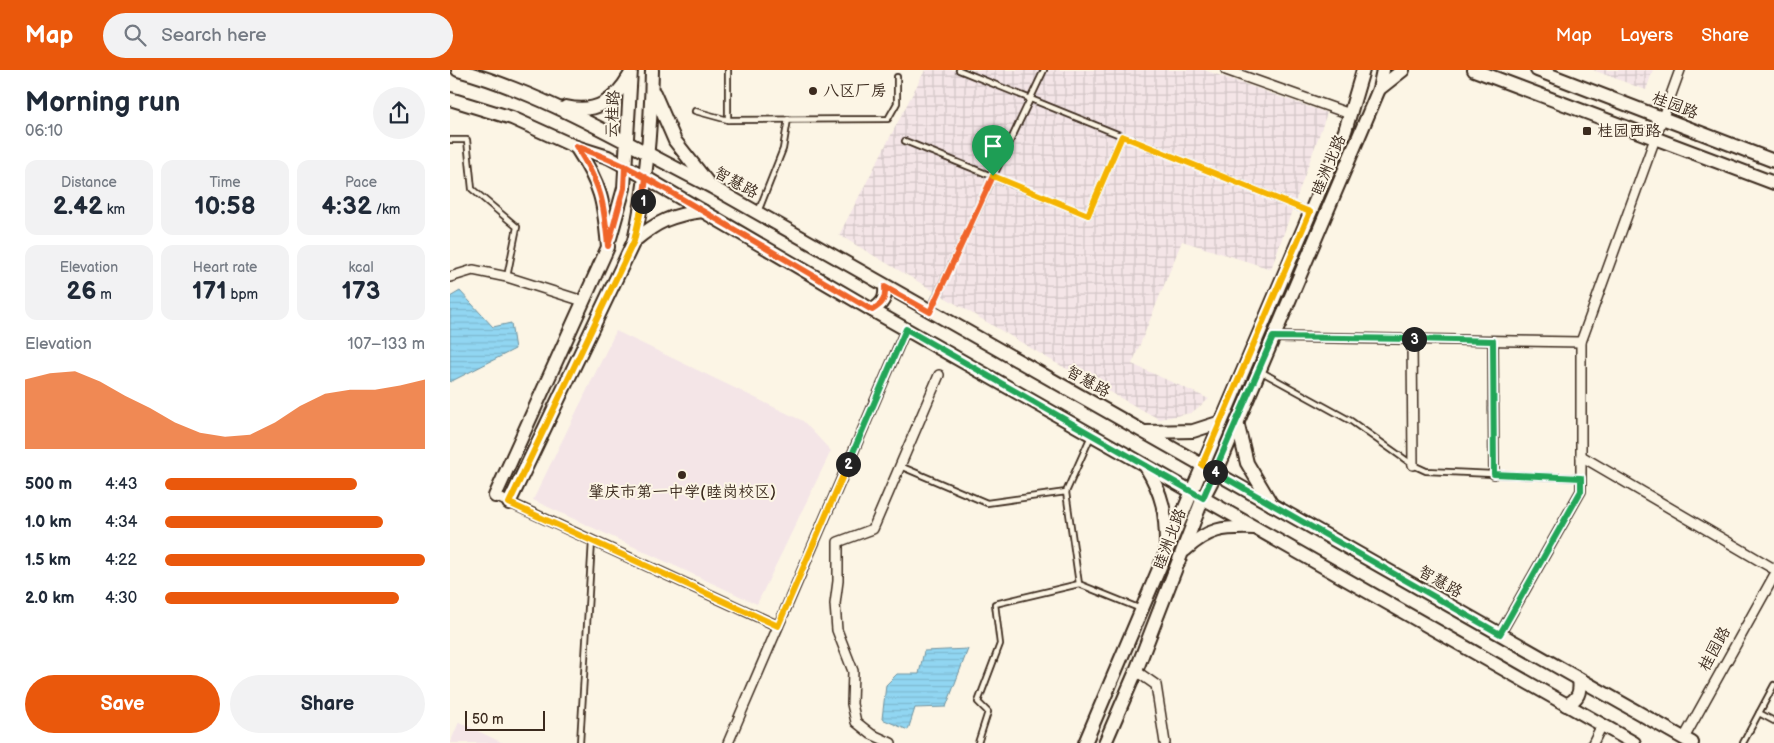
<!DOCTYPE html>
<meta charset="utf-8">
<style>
body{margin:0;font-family:"Balsamiq Sans","LXGW WenKai TC",sans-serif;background:#f2f2f3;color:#1f2937;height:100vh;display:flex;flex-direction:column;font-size:19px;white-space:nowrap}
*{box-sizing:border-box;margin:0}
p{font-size:16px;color:#747a83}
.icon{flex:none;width:28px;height:28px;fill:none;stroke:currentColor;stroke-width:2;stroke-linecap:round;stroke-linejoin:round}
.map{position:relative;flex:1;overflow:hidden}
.panel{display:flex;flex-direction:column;background:#fff;width:450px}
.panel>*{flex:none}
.scale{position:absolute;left:15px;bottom:12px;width:80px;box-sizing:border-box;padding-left:5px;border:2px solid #3b2a1e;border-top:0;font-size:14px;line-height:18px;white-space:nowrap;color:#3b2a1e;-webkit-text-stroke:4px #fcf5e5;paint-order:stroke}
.pin{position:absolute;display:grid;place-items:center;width:42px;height:42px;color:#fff;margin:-51px -21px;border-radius:50% 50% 50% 0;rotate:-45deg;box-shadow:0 0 5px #0007}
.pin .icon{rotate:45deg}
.km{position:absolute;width:25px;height:25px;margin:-12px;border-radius:50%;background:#222;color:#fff;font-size:14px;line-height:25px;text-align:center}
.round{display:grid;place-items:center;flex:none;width:52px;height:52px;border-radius:26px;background:#f2f2f3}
.head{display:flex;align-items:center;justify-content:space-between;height:85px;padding:0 25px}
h1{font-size:28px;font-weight:600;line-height:38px}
.figures{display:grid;grid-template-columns:repeat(3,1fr);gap:8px;height:85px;padding:5px 25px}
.figures div{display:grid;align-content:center;border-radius:12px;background:#f2f2f3;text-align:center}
.figures b{font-size:25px;font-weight:600}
.figures small{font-size:14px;font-weight:400}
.figures p{font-size:14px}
.chart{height:140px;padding:10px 25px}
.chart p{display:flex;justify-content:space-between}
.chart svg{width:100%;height:90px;margin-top:5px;fill:#ea580c;opacity:.7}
.button{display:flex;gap:10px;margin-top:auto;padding:10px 25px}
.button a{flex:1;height:58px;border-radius:30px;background:#ea580c;color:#fff;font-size:20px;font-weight:600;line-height:58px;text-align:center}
.button a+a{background:#f2f2f3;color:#1f2937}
ul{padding:0 25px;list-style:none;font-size:16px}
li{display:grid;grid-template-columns:80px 60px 1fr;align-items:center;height:38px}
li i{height:12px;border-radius:6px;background:#ea580c}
header{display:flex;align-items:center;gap:30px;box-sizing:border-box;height:70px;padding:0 25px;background:#ea580c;color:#fff}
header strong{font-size:24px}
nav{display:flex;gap:28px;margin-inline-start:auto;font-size:18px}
.search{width:350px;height:45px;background:#f2f2f3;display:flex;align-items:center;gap:12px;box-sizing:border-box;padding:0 18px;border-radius:28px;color:#747a83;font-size:19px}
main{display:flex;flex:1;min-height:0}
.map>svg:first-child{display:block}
.built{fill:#f4e5e7}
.industrial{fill:url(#industrial-grid)}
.water{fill:url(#water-rules);stroke:#6f919d}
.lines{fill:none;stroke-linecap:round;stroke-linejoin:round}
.lane-casing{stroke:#3b2a1e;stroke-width:8}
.street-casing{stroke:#3b2a1e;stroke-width:12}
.secondary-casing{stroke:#3b2a1e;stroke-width:16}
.lane{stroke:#fcf5e5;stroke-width:4.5}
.street{stroke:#fcf5e5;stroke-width:9}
.secondary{stroke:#fcf5e5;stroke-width:12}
.split-1-casing{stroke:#fff;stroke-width:10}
.split-2-casing{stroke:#fff;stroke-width:10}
.split-3-casing{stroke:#fff;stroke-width:10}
.split-4-casing{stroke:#fff;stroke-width:10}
.split-5-casing{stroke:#fff;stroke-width:10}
.split-1{stroke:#f0652b;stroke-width:6}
.split-2{stroke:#f5b400;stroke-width:6}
.split-3{stroke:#22a559;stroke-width:6}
.split-4{stroke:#22a559;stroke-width:6}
.split-5{stroke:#f5b400;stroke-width:6}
.poi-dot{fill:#3b2a1e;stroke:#fcf5e5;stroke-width:2}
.labels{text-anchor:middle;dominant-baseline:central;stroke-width:4;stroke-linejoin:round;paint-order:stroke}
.poi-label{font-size:16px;fill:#3b2a1e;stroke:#fcf5e5;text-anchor:start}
.street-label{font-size:16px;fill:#3b2a1e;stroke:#fcf5e5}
</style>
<header>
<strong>Map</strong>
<div class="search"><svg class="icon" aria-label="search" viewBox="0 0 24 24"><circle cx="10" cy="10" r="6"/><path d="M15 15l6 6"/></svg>Search here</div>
<nav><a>Map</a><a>Layers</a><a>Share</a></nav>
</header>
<main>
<section class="panel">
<div class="head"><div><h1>Morning run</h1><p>06:10</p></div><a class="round"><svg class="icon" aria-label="share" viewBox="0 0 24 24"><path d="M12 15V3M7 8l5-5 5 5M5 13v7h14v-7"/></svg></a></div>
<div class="figures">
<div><p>Distance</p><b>2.42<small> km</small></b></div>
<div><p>Time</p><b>10:58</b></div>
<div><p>Pace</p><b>4:32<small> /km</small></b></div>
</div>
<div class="figures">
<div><p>Elevation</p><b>26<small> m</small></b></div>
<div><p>Heart rate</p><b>171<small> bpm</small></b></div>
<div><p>kcal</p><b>173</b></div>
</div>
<div class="chart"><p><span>Elevation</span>107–133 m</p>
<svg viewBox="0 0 160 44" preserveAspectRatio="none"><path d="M0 44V10L10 7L20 6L30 11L40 18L50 24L60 31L70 36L80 38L90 37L100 31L110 23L120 17L130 15L140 15L150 13L160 10V44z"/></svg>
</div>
<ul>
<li><b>500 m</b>4:43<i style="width:74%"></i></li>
<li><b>1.0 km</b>4:34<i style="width:84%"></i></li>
<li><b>1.5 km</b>4:22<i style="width:100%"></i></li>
<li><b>2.0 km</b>4:30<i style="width:90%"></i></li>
</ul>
<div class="button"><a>Save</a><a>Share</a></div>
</section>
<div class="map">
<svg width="1324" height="673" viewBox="0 0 1324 673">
<defs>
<pattern id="industrial-grid" width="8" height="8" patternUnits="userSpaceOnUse" patternTransform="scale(1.25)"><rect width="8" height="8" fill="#f4e5e7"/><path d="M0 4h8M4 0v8" fill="none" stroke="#d2c5c6"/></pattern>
<pattern id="water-rules" width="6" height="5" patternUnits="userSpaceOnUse" patternTransform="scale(1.25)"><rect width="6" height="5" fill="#91d6f2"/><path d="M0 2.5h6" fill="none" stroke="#7eb8cf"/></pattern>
</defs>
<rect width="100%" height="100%" fill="#fcf5e5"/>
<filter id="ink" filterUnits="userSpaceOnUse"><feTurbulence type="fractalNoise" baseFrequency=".02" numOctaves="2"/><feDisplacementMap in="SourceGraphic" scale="10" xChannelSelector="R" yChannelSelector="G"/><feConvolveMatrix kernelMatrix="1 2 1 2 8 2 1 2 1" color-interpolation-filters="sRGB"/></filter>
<g filter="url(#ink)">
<g class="built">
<path d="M166 261 353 351 381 381 307 534 83 430Z"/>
<path d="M9 652 53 673H0Z"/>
</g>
<g class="industrial">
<path d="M475 0H754L877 43 821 199 732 171 682 294 759 329 741 343 709 349 606 293 389 165Z"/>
<path d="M1143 0H1203L1196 20Z"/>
</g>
<g class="water">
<path d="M10 221 43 257 61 253 65 279 0 312V227Z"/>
<path d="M518 579 496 637 465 638 458 660 432 649 436 615 447 604H469L474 581Z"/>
</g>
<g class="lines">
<g class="lane-casing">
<g id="lane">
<path d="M278 0V50"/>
<path d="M509 0 860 142"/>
<path d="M245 41 278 50 438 49 447 33V7"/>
<path d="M0 70H17L22 119 67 157 57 207"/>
<path d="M455 71 638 145 672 66"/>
<path d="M308 142 333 79 338 49"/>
<path d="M481 238 594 0"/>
<path d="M810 301 901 351 963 395 976 401 1131 408"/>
<path d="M450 396 537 433 616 422 629 514"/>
<path d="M616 422 641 366"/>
<path d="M1309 643 1324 651"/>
<path d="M130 673 142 471"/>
<path d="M528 673 538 642 528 632 550 574 545 534 629 514 691 539"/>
<path d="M1293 673 1324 615"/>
</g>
</g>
<g class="street-casing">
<g id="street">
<path d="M776 0 900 44"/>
<path d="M0 207 23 200 57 207 133 231"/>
<path d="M823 267 1131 272"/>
<path d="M962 269 963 395"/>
<path d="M1043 271 1044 404"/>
<path d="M1131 386 1324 499"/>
<path d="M45 426 328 556"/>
<path d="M1050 564 1131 421V272L1230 0"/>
<path d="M686 601 706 615 715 673"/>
<path d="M1234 668 1324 506"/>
<path d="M278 673 456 259"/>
<path d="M441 673 421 664 406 652 402 634 403 601 387 560 385 534 388 511V472L423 459 489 305"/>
<path d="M1143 673 1152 655"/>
</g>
</g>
<g class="secondary-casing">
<g id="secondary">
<path d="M8 0C99 25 178 75 262 117L1242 673"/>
<path d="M1024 0 1324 113"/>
<path d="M1087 0 1324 91"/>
<path d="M929 19 953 0"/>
<path d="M204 23 225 71 258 113"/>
<path d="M0 29 62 48 126 77 158 87 186 102 422 240 1184 673"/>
<path d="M116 37C146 44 165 31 180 5"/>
<path d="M160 168 174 118 181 0"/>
<path d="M184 171C208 151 222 145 253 141"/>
<path d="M422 240C433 234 436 228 435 217"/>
<path d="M787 352 797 393 822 435"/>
<path d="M695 362 743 361 771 352"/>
<path d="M696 397C713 425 716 443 716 475"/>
<path d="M45 426 158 177C154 132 151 115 126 77"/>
<path d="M59 433 184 171C197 114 201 58 202 0"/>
<path d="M735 480C759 458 773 457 805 458"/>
<path d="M1116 635C1128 629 1131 623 1129 609"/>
<path d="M635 673 895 61 913 0"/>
<path d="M655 673 686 601 753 428 766 403 929 19 933 0"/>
</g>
</g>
<use href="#lane" class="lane"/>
<use href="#street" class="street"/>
<use href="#secondary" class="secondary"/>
</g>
</g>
<g class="lines" filter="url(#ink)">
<g class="split-1-casing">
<path id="split-1" d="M193 131 196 108 175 96 174 118 158 176C154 131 151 115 126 76 147 84 167 92 186 102L422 240C433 234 436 228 435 217L480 242 543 106"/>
</g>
<g class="split-2-casing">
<path id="split-2" d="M193 131 184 171 59 433 328 556 398 394"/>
</g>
<g class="split-3-casing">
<path id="split-3" d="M398 394 456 259 753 428 823 267 964 269"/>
</g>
<g class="split-4-casing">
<path id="split-4" d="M765 402 1050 564 1131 421V408L1044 404 1043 271 964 269"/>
</g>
<g class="split-5-casing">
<path id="split-5" d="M543 106 638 145 672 66 860 142 752 395 765 402"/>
</g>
<use href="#split-1" class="split-1"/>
<use href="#split-2" class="split-2"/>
<use href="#split-3" class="split-3"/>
<use href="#split-4" class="split-4"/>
<use href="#split-5" class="split-5"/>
</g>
<g class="poi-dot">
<circle cx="363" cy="21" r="5"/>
<rect x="1132" y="56" width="10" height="10" rx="2.5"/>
<circle cx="232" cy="405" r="5"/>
</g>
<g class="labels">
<g class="poi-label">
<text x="373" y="21">八区厂房</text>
<text x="1147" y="61">桂园西路</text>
<text x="232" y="422" text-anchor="middle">肇庆市第一中学(睦岗校区)</text>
</g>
<g class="street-label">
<text transform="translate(1225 36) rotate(21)">桂园路</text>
<text transform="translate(163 44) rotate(-87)">云桂路</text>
<text transform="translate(879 95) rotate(-67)">睦洲北路</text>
<text transform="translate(286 113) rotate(29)">智慧路</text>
<text transform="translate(638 312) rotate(29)">智慧路</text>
<text transform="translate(720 469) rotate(-69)">睦洲北路</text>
<text transform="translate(990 512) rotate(30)">智慧路</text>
<text transform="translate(1265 579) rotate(-61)">桂园路</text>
</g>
</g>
</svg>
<div class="scale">50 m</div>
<div class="pin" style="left:543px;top:106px;background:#1e9e55"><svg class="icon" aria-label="arrive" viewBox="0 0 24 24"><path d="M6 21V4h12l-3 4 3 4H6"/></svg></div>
<b class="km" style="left:193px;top:131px">1</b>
<b class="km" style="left:398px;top:394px">2</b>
<b class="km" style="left:964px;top:269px">3</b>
<b class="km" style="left:765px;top:402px">4</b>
</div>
</main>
